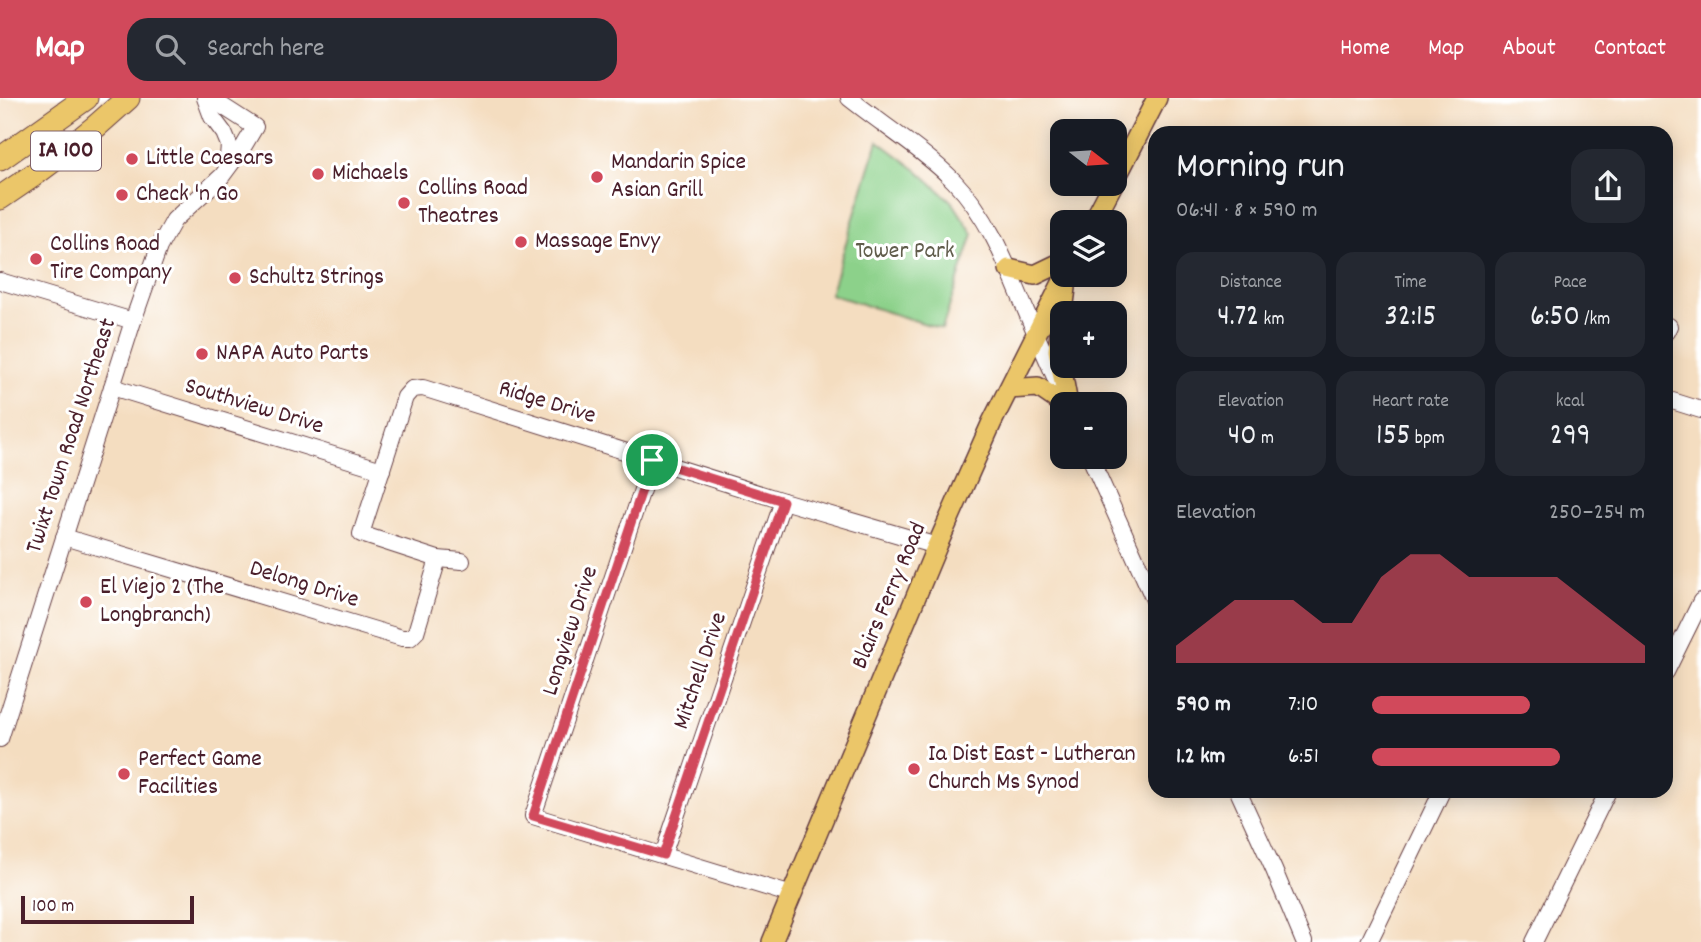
<!DOCTYPE html>
<meta charset="utf-8">
<style>
body{margin:0;font-family:Dekko,sans-serif;background:#242831;color:#f1f3f6;height:100vh;display:flex;flex-direction:column;font-size:26px;white-space:nowrap}
*{box-sizing:border-box;margin:0}
p{font-size:23px;color:#9ea1a6}
.icon{flex:none;width:38px;height:38px;fill:none;stroke:currentColor;stroke-width:2;stroke-linecap:round;stroke-linejoin:round}
.map{position:relative;flex:1;overflow:hidden}
.sheet{position:absolute;left:1148px;top:28px;width:525px;height:672px;display:flex;flex-direction:column;background:#171b24;border-radius:21px;box-shadow:0 4px 18px #0003}
.sheet>*{flex:none}
.needle{width:46px;rotate:107deg}
.fabs{position:absolute;left:1050px;top:21px;display:grid;gap:14px}
.fabs a{display:grid;place-items:center;width:77px;height:77px;border-radius:14px;background:#171b24;box-shadow:0 4px 18px #0003;font-size:35px}
.scale{position:absolute;left:21px;bottom:18px;width:173px;box-sizing:border-box;padding-left:7px;border:4px solid #4a1f2b;border-top:0;font-size:19px;line-height:24px;white-space:nowrap;color:#4a1f2b;-webkit-text-stroke:5px #fff;paint-order:stroke}
.pin{position:absolute;display:grid;place-items:center;width:60px;height:60px;color:#fff;margin:-30px;border:4px solid #fff;border-radius:50%;box-shadow:0 2px 7px #0007}
.round{display:grid;place-items:center;flex:none;width:74px;height:74px;border-radius:21px;background:#242831}
.summary{display:flex;align-items:center;justify-content:space-between;height:119px;padding:0 28px}
h1{font-size:38px;font-weight:600;line-height:52px}
.stats{display:grid;grid-template-columns:repeat(3,1fr);gap:10px;height:119px;padding:7px 28px}
.stats div{display:grid;align-content:center;border-radius:18px;background:#242831;text-align:center}
.stats b{font-size:30px;font-weight:600}
.stats small{font-size:19px;font-weight:400}
.stats p{font-size:19px}
.chart{height:196px;padding:14px 28px}
.chart p{display:flex;justify-content:space-between}
.chart svg{width:100%;height:126px;margin-top:7px;fill:#d1495b;opacity:.7}
ul{padding:0 28px;list-style:none;font-size:23px}
li{display:grid;grid-template-columns:112px 84px 1fr;align-items:center;height:52px}
li i{height:18px;border-radius:9px;background:#d1495b}
header{display:flex;align-items:center;gap:42px;box-sizing:border-box;height:98px;padding:0 35px;background:#d1495b;color:#fff}
header strong{font-size:33px}
nav{display:flex;gap:38px;margin-inline-start:auto;font-size:24px}
.search{width:490px;height:63px;background:#242831;display:flex;align-items:center;gap:18px;box-sizing:border-box;padding:0 24px;border-radius:21px;color:#9ea1a6;font-size:26px}
.map>svg:first-child{display:block}
.green{fill:#8cd18a;stroke:#6b785a;stroke-width:2}
.lines{fill:none;stroke-linecap:round;stroke-linejoin:round}
.minor-casing{stroke:#643c41;stroke-width:18}
.major-casing{stroke:#643c41;stroke-width:22}
.highway-casing{stroke:#643c41;stroke-width:25}
.minor{stroke:#fff;stroke-width:16}
.major{stroke:#ebc669;stroke-width:19}
.highway{stroke:#ebc669;stroke-width:23}
.route-casing{stroke:#fff;stroke-width:14}
.route{stroke:#d1495b;stroke-width:9}
.poi-dot{fill:#d1495b;stroke:#fff;stroke-width:2.5}
.labels{text-anchor:middle;dominant-baseline:central;stroke-width:6;stroke-linejoin:round;paint-order:stroke}
.shield{fill:#fff;stroke:#80626b;stroke-width:2}
.shield-label{font-size:23px;font-weight:bold;fill:#4a1f2b}
.poi-label{font-size:24px;fill:#4a1f2b;stroke:#fff;text-anchor:start}
.park-label{font-size:24px;fill:#615d4c;stroke:#fff}
.street-label{font-size:24px;fill:#4a1f2b;stroke:#fff}
</style>
<header>
<strong>Map</strong>
<div class="search"><svg class="icon" aria-label="search" viewBox="0 0 24 24"><circle cx="10" cy="10" r="6"/><path d="M15 15l6 6"/></svg>Search here</div>
<nav><a>Home</a><a>Map</a><a>About</a><a>Contact</a></nav>
</header>
<div class="map">
<svg width="1701" height="844" viewBox="0 0 1701 844">
<rect width="100%" height="100%" fill="#fff"/>
<filter id="ink" filterUnits="userSpaceOnUse"><feTurbulence type="fractalNoise" baseFrequency=".0143" numOctaves="2"/><feDisplacementMap in="SourceGraphic" scale="14" xChannelSelector="R" yChannelSelector="G"/><feConvolveMatrix kernelMatrix="1 2 1 2 8 2 1 2 1" color-interpolation-filters="sRGB"/></filter>
<filter id="wash" filterUnits="userSpaceOnUse"><feTurbulence type="fractalNoise" baseFrequency=".00686" numOctaves="4" result="noise"/><feDisplacementMap in="SourceGraphic" scale="28" xChannelSelector="R" yChannelSelector="G"/><feGaussianBlur stdDeviation="1.57" result="paint"/><feColorMatrix in="noise" values="0 0 0 0 0 0 0 0 0 0 0 0 0 0 0 0 0 1.4 0 .05"/><feComposite in="paint" operator="in"/></filter>
<g filter="url(#wash)">
<rect width="100%" height="100%" fill="#f4ddc0"/>
<path class="green" d="M878 43 918 73 953 105 973 136 942 231 830 196Z"/>
</g>
<g filter="url(#ink)">
<g class="lines">
<g class="minor-casing">
<g id="minor">
<path d="M205 0 212 19 224 35 229 47 227 70"/>
<path d="M849 0C883 27 923 52 954 83 989 119 1007 167 1026 213 1037 239 1049 265 1060 291"/>
<path d="M0 183 133 223"/>
<path d="M1666 234 1669 228"/>
<path d="M112 289 382 372"/>
<path d="M1666 301 1701 312"/>
<path d="M1090 359 1155 504"/>
<path d="M652 362 533 718 792 797"/>
<path d="M64 439 402 540H410L416 534 438 461"/>
<path d="M462 463 438 461 361 436 405 299 412 291 423 290 783 403 937 448"/>
<path d="M1666 574 1701 503"/>
<path d="M0 641 133 223 159 149 174 122 222 78 242 51 255 29 210 0"/>
<path d="M1238 693 1274 772 1304 844"/>
<path d="M663 757 783 403"/>
<path d="M1369 844 1442 693"/>
<path d="M1534 844 1608 693"/>
</g>
</g>
<g class="major-casing">
<g id="major">
<path d="M1115 82 1157 0"/>
<path d="M1093 124 1113 86"/>
<path d="M1009 171 1035 177 1062 164"/>
<path d="M1066 190 1058 252 1068 306"/>
<path d="M1009 291 1038 289 1063 306"/>
<path d="M772 844 937 448 992 324 1066 177"/>
</g>
</g>
<g class="highway-casing">
<g id="highway">
<path d="M0 61 86 0"/>
<path d="M0 100C46 70 88 37 128 0"/>
</g>
</g>
<use href="#minor" class="minor"/>
<use href="#major" class="major"/>
<use href="#highway" class="highway"/>
</g>
</g>
<g class="lines" filter="url(#ink)">
<g class="route-casing">
<path id="route" d="M652 362 783 403 663 757 533 718Z"/>
</g>
<use href="#route" class="route"/>
</g>
<g class="poi-dot">
<circle cx="132" cy="61" r="7"/>
<circle cx="318" cy="76" r="7"/>
<circle cx="597" cy="79" r="7"/>
<circle cx="122" cy="97" r="7"/>
<circle cx="404" cy="105" r="7"/>
<circle cx="521" cy="144" r="7"/>
<circle cx="36" cy="161" r="7"/>
<circle cx="235" cy="180" r="7"/>
<circle cx="202" cy="256" r="7"/>
<circle cx="86" cy="504" r="7"/>
<circle cx="914" cy="671" r="7"/>
<circle cx="124" cy="676" r="7"/>
</g>
<g class="labels">
<rect class="shield" x="31" y="33.5" width="70" height="39" rx="5"/>
<g class="shield-label">
<text x="66" y="53">IA 100</text>
</g>
<g class="poi-label">
<text x="146" y="61">Little Caesars</text>
<text x="611" y="65">Mandarin Spice<tspan x="611" dy="28">Asian Grill</tspan></text>
<text x="332" y="76">Michaels</text>
<text x="418" y="91">Collins Road<tspan x="418" dy="28">Theatres</tspan></text>
<text x="136" y="97">Check 'n Go</text>
<text x="535" y="144">Massage Envy</text>
<text x="50" y="147">Collins Road<tspan x="50" dy="28">Tire Company</tspan></text>
<text x="249" y="180">Schultz Strings</text>
<text x="216" y="256">NAPA Auto Parts</text>
<text x="100" y="490">El Viejo 2 (The<tspan x="100" dy="28">Longbranch)</tspan></text>
<text x="928" y="657">Ia Dist East - Lutheran<tspan x="928" dy="28">Church Ms Synod</tspan></text>
<text x="138" y="662">Perfect Game<tspan x="138" dy="28">Facilities</tspan></text>
</g>
<g class="park-label">
<text x="905" y="154">Tower Park</text>
</g>
<g class="street-label">
<text transform="translate(547 305) rotate(17)">Ridge Drive</text>
<text transform="translate(254 309) rotate(17)">Southview Drive</text>
<text transform="translate(72 338) rotate(-72)">Twixt Town Road Northeast</text>
<text transform="translate(304 487) rotate(17)">Delong Drive</text>
<text transform="translate(890 498) rotate(-67)">Blairs Ferry Road</text>
<text transform="translate(571 533) rotate(-72)">Longview Drive</text>
<text transform="translate(701 573) rotate(-71)">Mitchell Drive</text>
</g>
</g>
</svg>
<div class="fabs">
<a><svg class="needle" viewBox="-14 -14 28 28"><path d="M0-13l5 13h-10z" fill="#e53935"/><path d="M0 13l5-13h-10z" fill="#9ea1a6"/></svg></a>
<a><svg class="icon" aria-label="layers" viewBox="0 0 24 24"><path d="M12 4l9 5-9 5-9-5zM3 14l9 5 9-5"/></svg></a>
<a>+</a>
<a>−</a>
</div>
<div class="scale">100 m</div>
<div class="pin" style="left:652px;top:362px;background:#1e9e55"><svg class="icon" aria-label="arrive" viewBox="0 0 24 24"><path d="M6 21V4h12l-3 4 3 4H6"/></svg></div>
<section class="sheet">
<div class="summary"><div><h1>Morning run</h1><p>06:41 · 8 × 590 m</p></div><a class="round"><svg class="icon" aria-label="share" viewBox="0 0 24 24"><path d="M12 15V3M7 8l5-5 5 5M5 13v7h14v-7"/></svg></a></div>
<div class="stats">
<div><p>Distance</p><b>4.72<small> km</small></b></div>
<div><p>Time</p><b>32:15</b></div>
<div><p>Pace</p><b>6:50<small> /km</small></b></div>
</div>
<div class="stats">
<div><p>Elevation</p><b>40<small> m</small></b></div>
<div><p>Heart rate</p><b>155<small> bpm</small></b></div>
<div><p>kcal</p><b>299</b></div>
</div>
<div class="chart"><p><span>Elevation</span>250–254 m</p>
<svg viewBox="0 0 160 44" preserveAspectRatio="none"><path d="M0 44V38L10 30L20 22L30 22L40 22L50 30L60 30L70 14L80 6L90 6L100 14L110 14L120 14L130 14L140 22L150 30L160 38V44z"/></svg>
</div>
<ul>
<li><b>590 m</b>7:10<i style="width:58%"></i></li>
<li><b>1.2 km</b>6:51<i style="width:69%"></i></li>
</ul>
</section>
</div>
